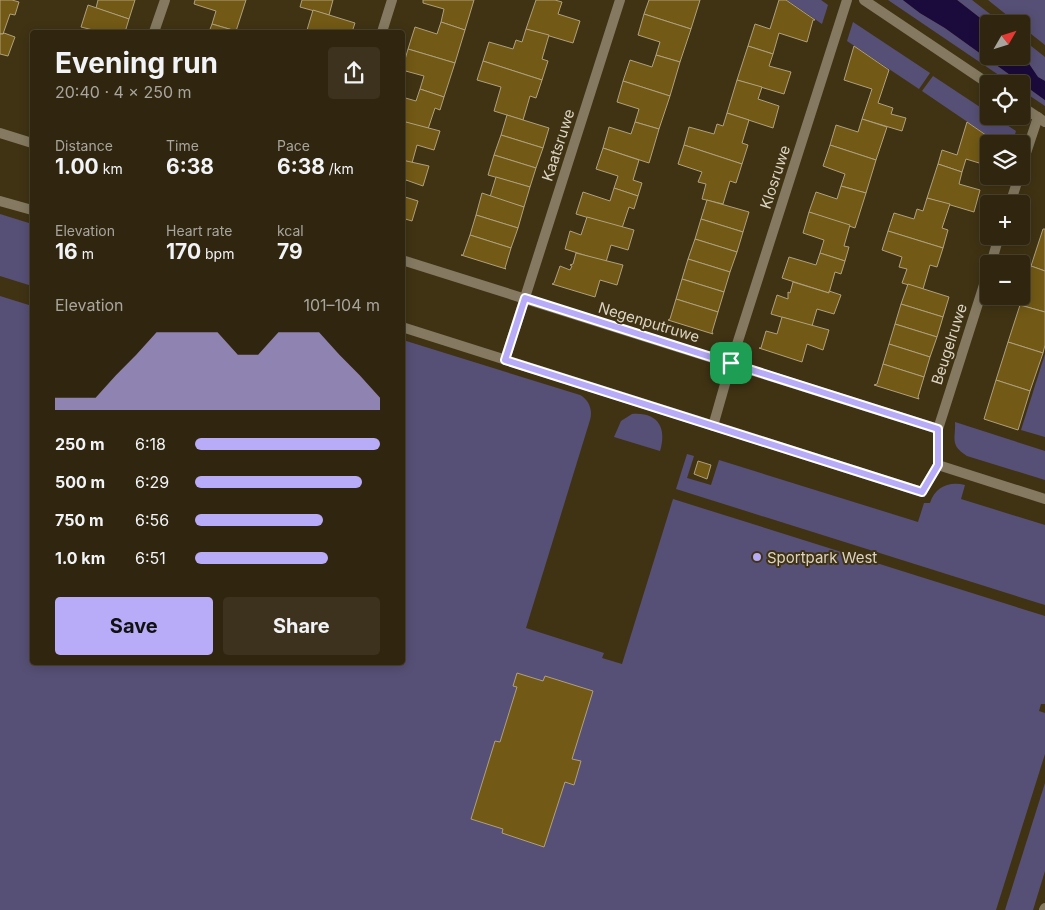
<!DOCTYPE html>
<meta charset="utf-8">
<style>
body{margin:0;font-family:Inter,sans-serif;background:#3c321d;color:#f1f3f6;height:100vh;display:flex;flex-direction:column;font-size:19px;white-space:nowrap}
*{box-sizing:border-box;margin:0}
p{font-size:16px;color:#a8a59e}
.icon{flex:none;width:28px;height:28px;fill:none;stroke:currentColor;stroke-width:2;stroke-linecap:round;stroke-linejoin:round}
.map{position:relative;flex:1;overflow:hidden}
.drawer{position:absolute;left:30px;top:30px;width:375px;height:635px;display:flex;flex-direction:column;background:#30260f;border-radius:5px;box-shadow:0 2px 12px #0003,0 0 0 1px #4b432f}
.drawer>*{flex:none}
.needle{width:32px;rotate:51deg}
.buttons{position:absolute;left:980px;top:15px;display:grid;gap:10px}
.buttons a{display:grid;place-items:center;width:50px;height:50px;border-radius:5px;background:#30260f;box-shadow:0 2px 12px #0003,0 0 0 1px #4b432f;font-size:25px}
.pin{position:absolute;display:grid;place-items:center;width:42px;height:42px;color:#fff;margin:-21px;border-radius:10px;box-shadow:0 2px 8px #0006}
.round{display:grid;place-items:center;flex:none;width:52px;height:52px;border-radius:5px;background:#3c321d}
.summary{display:flex;align-items:center;justify-content:space-between;height:85px;padding:0 25px}
h1{font-size:28px;font-weight:700;line-height:38px}
.stats{display:grid;grid-template-columns:repeat(3,1fr);gap:8px;height:85px;padding:5px 25px}
.stats div{display:grid;align-content:center}
.stats b{font-size:21px;font-weight:700}
.stats small{font-size:14px;font-weight:400}
.stats p{font-size:14px}
.chart{height:140px;padding:10px 25px}
.chart p{display:flex;justify-content:space-between}
.chart svg{width:100%;height:90px;margin-top:5px;fill:#b8abf7;opacity:.7}
.action{display:flex;gap:10px;margin-top:auto;padding:10px 25px}
.action a{flex:1;height:58px;border-radius:5px;background:#b8abf7;color:#111;font-size:20px;font-weight:700;line-height:58px;text-align:center}
.action a+a{background:#3c321d;color:#f1f3f6}
ul{padding:0 25px;list-style:none;font-size:16px}
li{display:grid;grid-template-columns:80px 60px 1fr;align-items:center;height:38px}
li i{height:12px;border-radius:6px;background:#b8abf7}
.map>svg:first-child{display:block}
.green{fill:#575076}
.water{fill:#1b0b3c}
.building{fill:#725915;stroke:#afa07f}
.lines{fill:none;stroke-linecap:round;stroke-linejoin:round}
.minor{stroke:#857a61;stroke-width:10}
.route-casing{stroke:#fff;stroke-width:10}
.route{stroke:#b8abf7;stroke-width:6}
.poi-dot{fill:#b8abf7;stroke:#403314;stroke-width:2}
.labels{text-anchor:middle;dominant-baseline:central;stroke-width:4;stroke-linejoin:round;paint-order:stroke}
.street-label{font-size:15px;fill:#dcd4c3;stroke:#403314}
.poi-label{font-size:15px;fill:#dcd4c3;stroke:#403314;text-anchor:start}
</style>
<div class="map">
<svg width="1045" height="910" viewBox="0 0 1045 910">
<rect width="100%" height="100%" fill="#403314"/>
<g class="green">
<path d="M787 0H821L828 5 822 24Z"/>
<path d="M888 0H903L920 13 945 28 1045 100V106L1021 90V84H1012Z"/>
<path d="M957 0H972L1003 24 989 25Z"/>
<path d="M988 0H1045V45L1021 26V24H1018Z"/>
<path d="M853 22 930 73 919 89 847 41Z"/>
<path d="M1021 38 1045 57V81L1038 78 1021 52Z"/>
<path d="M933 76 989 113V116H993L1016 131 1012 144H1000L922 91Z"/>
<path d="M0 214 32 224V286L0 276Z"/>
<path d="M0 296 32 306V662H402L403 340 580 395C589 400 593 410 590 420L526 628 604 653 602 658 622 664 673 499 1045 616V704H1041L1039 711 1045 713V754L996 910H0Z"/>
<path d="M1045 354V437L1021 430Z"/>
<path d="M632 414C658 412 667 428 660 451L614 437 621 421Z"/>
<path d="M955 422 1045 451V480L967 456C949 445 956 438 955 422Z"/>
<path d="M687 454 694 456 687 478 711 485 719 460 918 522 924 503H930C935 487 949 481 965 485L961 499 1045 525V605L676 489Z"/>
<path d="M1045 783V871L1033 910H1005Z"/>
</g>
<path class="water" d="M903 0H957L989 25V56H1021V52L1038 77 1045 81V100L945 28 920 13Z"/>
<g class="building">
<path d="M0 0H12L19 2 15 15 10 14 3 34H0Z"/>
<path d="M98 0H135L129 19 96 8Z"/>
<path d="M195 0H246L236 31 212 24 216 11 194 4Z"/>
<path d="M302 0H333L329 15 300 7Z"/>
<path d="M423 0H474L465 30 441 22 444 9 423 3Z"/>
<path d="M536 0H555L562 2 558 14 580 21 573 43 526 29Z"/>
<path d="M649 0H700L691 29 644 14Z"/>
<path d="M779 0H786L815 20H813L807 42 779 33 773 54 748 46 755 24 770 29Z"/>
<path d="M88 5 129 19 125 32H101L81 27Z"/>
<path d="M313 10 355 23 352 32H314L307 30Z"/>
<path d="M644 14 691 29 680 62 656 55 660 42 638 35Z"/>
<path d="M441 22 465 30 455 63 408 49 415 27 437 34Z"/>
<path d="M212 24 236 31V32H209Z"/>
<path d="M526 29 549 35 542 59 548 61 542 80 483 61 489 42 513 49 516 40 522 42Z"/>
<path d="M4 33 15 37 8 56 0 54V34H3Z"/>
<path d="M748 46 773 54 769 66 791 72 784 94 737 80Z"/>
<path d="M854 46 889 70 878 103 893 108 891 114 906 118 902 131 862 119 872 89 844 80Z"/>
<path d="M408 49 455 63 444 97 420 89 424 76 402 70Z"/>
<path d="M656 55 680 62 670 96 623 81 630 60 652 67Z"/>
<path d="M483 61 542 80 536 98 530 96 523 120 494 111 501 87 477 80Z"/>
<path d="M737 80 762 87 758 99 779 106 773 128 727 113Z"/>
<path d="M623 81 670 96 659 129 635 122 639 109 617 102Z"/>
<path d="M420 89 444 97 440 110 435 108 428 129 402 121V97L416 101Z"/>
<path d="M727 113 749 120 742 143 748 145 742 164 684 145 689 127 714 134 717 124 723 126Z"/>
<path d="M507 115 549 128 543 148 501 135Z"/>
<path d="M862 119 887 127 876 160 830 145 836 125 858 132Z"/>
<path d="M402 121 440 131 434 150 417 145 412 163 402 160Z"/>
<path d="M635 122 659 129 649 163 603 148 609 127 631 134Z"/>
<path d="M967 122 999 144H989V166L966 159 962 172 938 164 942 150 957 155Z"/>
<path d="M501 135 543 148 536 168 494 155Z"/>
<path d="M684 145 742 164 736 183 730 181 723 204 702 199 706 184 698 182 702 172 678 164Z"/>
<path d="M830 145 876 160 866 193 841 186 845 174 823 166Z"/>
<path d="M603 148 639 160 633 180 642 183 638 196 614 188 618 176 596 169Z"/>
<path d="M494 155 536 168 530 187 488 175Z"/>
<path d="M402 160 429 166 423 186 406 180 402 192Z"/>
<path d="M938 164 962 172 959 184 980 190 974 212 927 198Z"/>
<path d="M496 177 530 187 524 207 490 197Z"/>
<path d="M841 186 866 193 855 228 809 212 816 192 837 199Z"/>
<path d="M614 188 638 196 634 209 629 207 622 228 576 214 583 192 610 201Z"/>
<path d="M482 193 524 207 518 228 476 215Z"/>
<path d="M402 196 418 201 412 221 402 218Z"/>
<path d="M927 198 950 204 942 228 948 230 943 248 888 231 894 213 914 219 917 209 923 211Z"/>
<path d="M707 200 749 212 743 232 701 219Z"/>
<path d="M809 212 850 225 844 246 849 247 845 261 820 253 824 240 803 233Z"/>
<path d="M476 215 518 228 511 248 470 235Z"/>
<path d="M587 217 634 230 628 250 611 245 606 262 565 249 570 231 581 235Z"/>
<path d="M701 219 743 232 737 252 695 239Z"/>
<path d="M1043 229H1045V271L1031 266Z"/>
<path d="M888 231 943 248 937 267 930 265 923 289 902 283 907 269 899 267 902 257 882 250Z"/>
<path d="M470 235 511 248 505 268 506 269 461 255H463Z"/>
<path d="M695 239 737 252 730 272 688 259Z"/>
<path d="M576 253 623 265 617 285 600 280 595 297 552 284 554 283 560 266 570 270 572 266 570 265 573 264Z"/>
<path d="M820 253 845 261 841 274 835 272 829 293 782 278 789 257 816 265Z"/>
<path d="M688 259 730 272 724 292 682 279Z"/>
<path d="M1031 266 1045 271V312L1020 305Z"/>
<path d="M682 279 724 292 718 312 676 299Z"/>
<path d="M793 282 829 293V291L841 295 834 314 817 309 812 326 771 314 777 295 788 299V292L790 293Z"/>
<path d="M908 284 949 297 943 317 901 304Z"/>
<path d="M676 299 718 312 712 332 713 334 668 320 670 319Z"/>
<path d="M901 304 943 317 937 337 895 324Z"/>
<path d="M1020 305 1045 312V345L1043 353 1008 342Z"/>
<path d="M782 317 829 330 823 350 807 344 802 362 759 348H761L766 331 777 334Z"/>
<path d="M895 324 937 337 930 357 889 344Z"/>
<path d="M1008 342 1043 353 1030 391 996 380Z"/>
<path d="M889 344 930 357 924 377 883 364Z"/>
<path d="M883 364 924 377 918 397 919 399 874 385 877 384Z"/>
<path d="M996 380 1030 391 1018 430 984 419Z"/>
<path d="M698 461 711 465 707 479 694 474Z"/>
<path d="M517 673 543 681 545 676 593 691 572 759 581 761 574 785 565 782 544 847 502 833 503 829 471 819 495 741 500 742 517 687 513 686Z"/>
</g>
<g class="lines">
<g class="minor">
<path d="M864 0 989 84"/>
<path d="M154 32 165 0"/>
<path d="M382 32 392 0"/>
<path d="M1021 106 1045 122"/>
<path d="M0 133 32 143"/>
<path d="M1021 168 1038 117"/>
<path d="M0 201 32 210"/>
<path d="M1010 204 1019 176"/>
<path d="M402 260 938 429"/>
<path d="M991 264 999 236"/>
<path d="M989 269 938 429V465L1045 499"/>
<path d="M402 327 922 492 938 465"/>
<path d="M505 360 620 0"/>
<path d="M713 426 731 363 847 0"/>
<path d="M1044 910 1045 908"/>
</g>
</g>
<g class="lines">
<g class="route-casing">
<path id="route" d="M525 298 938 429V465L922 492 505 360Z"/>
</g>
<use href="#route" class="route"/>
</g>
<circle class="poi-dot" cx="757" cy="557" r="5"/>
<g class="labels">
<g class="street-label">
<text transform="translate(558 145) rotate(-72)">Kaatsruwe</text>
<text transform="translate(775 177) rotate(-72)">Klosruwe</text>
<text transform="translate(649 322) rotate(17)">Negenputruwe</text>
<text transform="translate(949 344) rotate(-72)">Beugelruwe</text>
</g>
<g class="poi-label">
<text x="767" y="557">Sportpark West</text>
</g>
</g>
</svg>
<div class="buttons">
<a><svg class="needle" viewBox="-14 -14 28 28"><path d="M0-13l5 13h-10z" fill="#e53935"/><path d="M0 13l5-13h-10z" fill="#a8a59e"/></svg></a>
<a><svg class="icon" aria-label="locate" viewBox="0 0 24 24"><circle cx="12" cy="12" r="6"/><path d="M12 2v4M12 18v4M2 12h4M18 12h4"/></svg></a>
<a><svg class="icon" aria-label="layers" viewBox="0 0 24 24"><path d="M12 4l9 5-9 5-9-5zM3 14l9 5 9-5"/></svg></a>
<a>+</a>
<a>−</a>
</div>
<div class="pin" style="left:731px;top:363px;background:#1e9e55"><svg class="icon" aria-label="arrive" viewBox="0 0 24 24"><path d="M6 21V4h12l-3 4 3 4H6"/></svg></div>
<section class="drawer">
<div class="summary"><div><h1>Evening run</h1><p>20:40 · 4 × 250 m</p></div><a class="round"><svg class="icon" aria-label="share" viewBox="0 0 24 24"><path d="M12 15V3M7 8l5-5 5 5M5 13v7h14v-7"/></svg></a></div>
<div class="stats">
<div><p>Distance</p><b>1.00<small> km</small></b></div>
<div><p>Time</p><b>6:38</b></div>
<div><p>Pace</p><b>6:38<small> /km</small></b></div>
</div>
<div class="stats">
<div><p>Elevation</p><b>16<small> m</small></b></div>
<div><p>Heart rate</p><b>170<small> bpm</small></b></div>
<div><p>kcal</p><b>79</b></div>
</div>
<div class="chart"><p><span>Elevation</span>101–104 m</p>
<svg viewBox="0 0 160 44" preserveAspectRatio="none"><path d="M0 44V38L10 38L20 38L30 27L40 17L50 6L60 6L70 6L80 6L90 17L100 17L110 6L120 6L130 6L140 17L150 27L160 38V44z"/></svg>
</div>
<ul>
<li><b>250 m</b>6:18<i style="width:100%"></i></li>
<li><b>500 m</b>6:29<i style="width:90%"></i></li>
<li><b>750 m</b>6:56<i style="width:69%"></i></li>
<li><b>1.0 km</b>6:51<i style="width:72%"></i></li>
</ul>
<div class="action"><a>Save</a><a>Share</a></div>
</section>
</div>
